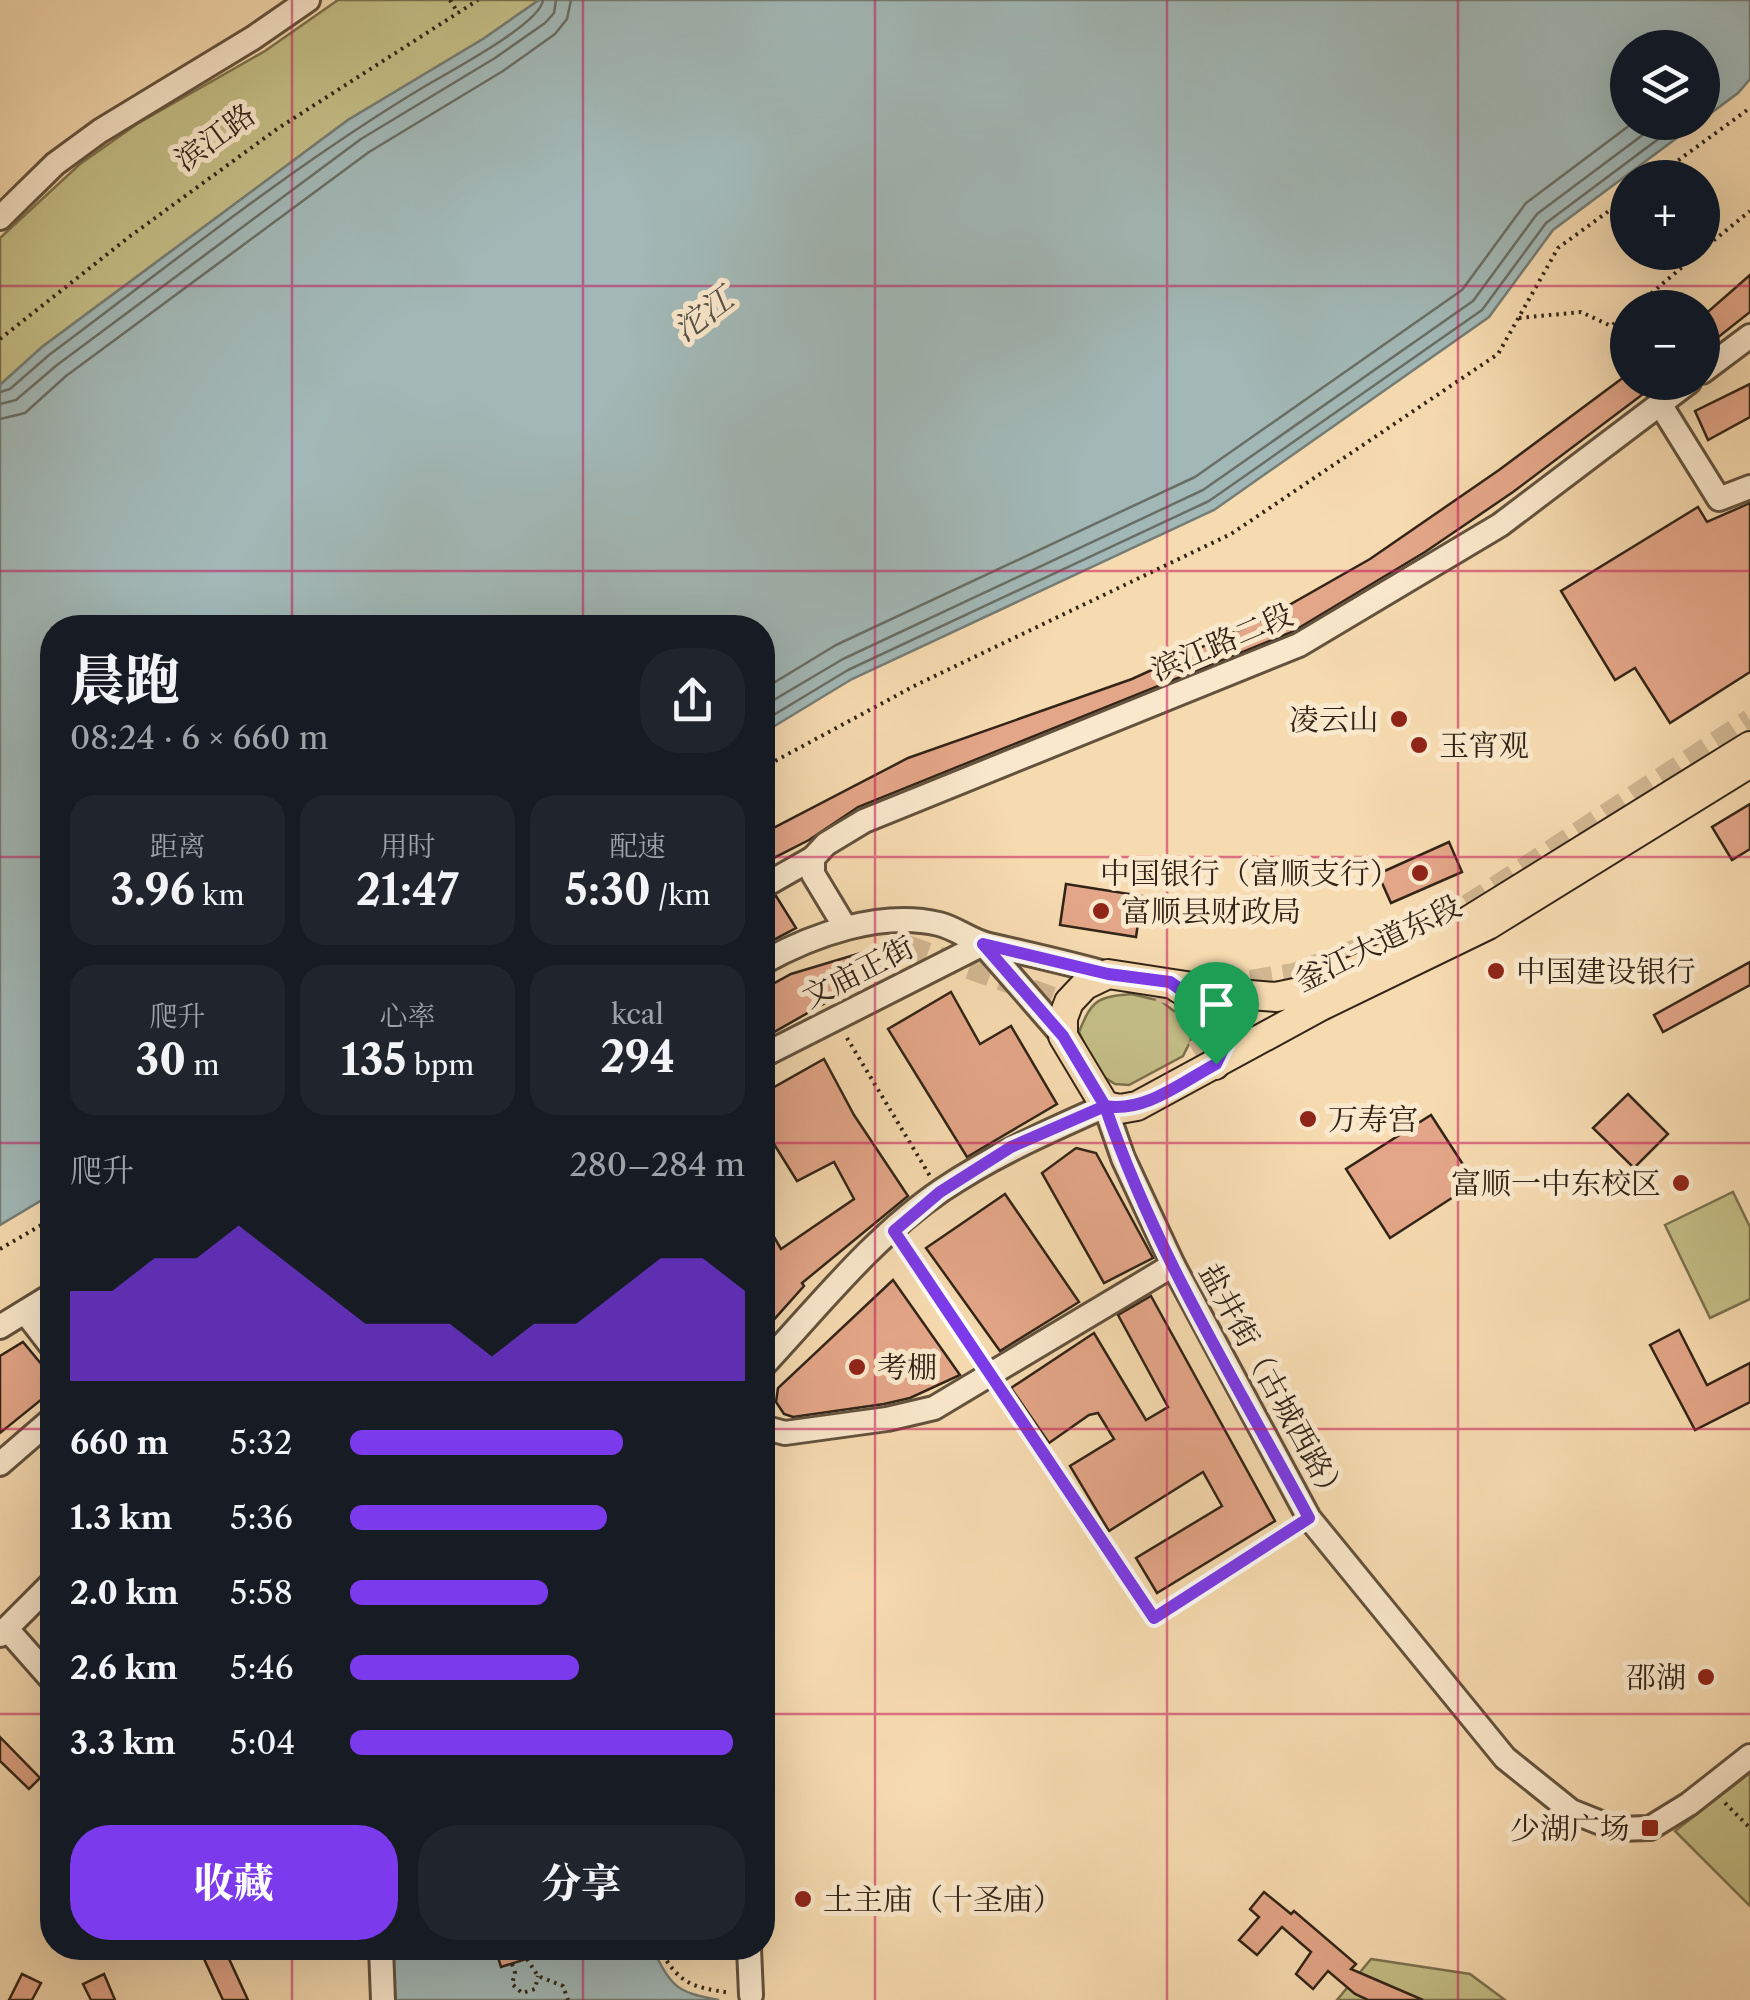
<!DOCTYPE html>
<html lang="zh">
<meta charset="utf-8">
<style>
body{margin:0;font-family:"Libre Caslon Text","Noto Serif SC",serif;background:#20242c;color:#f1f3f6;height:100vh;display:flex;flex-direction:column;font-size:38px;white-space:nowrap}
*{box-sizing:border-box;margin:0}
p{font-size:32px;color:#9ea1a6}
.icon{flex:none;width:55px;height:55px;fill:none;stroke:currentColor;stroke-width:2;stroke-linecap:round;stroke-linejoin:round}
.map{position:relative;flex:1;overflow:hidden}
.panel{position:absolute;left:40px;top:615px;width:735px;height:1345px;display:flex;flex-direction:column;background:#171b24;border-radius:40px;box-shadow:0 10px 40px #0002}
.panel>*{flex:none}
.controls{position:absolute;left:1610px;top:30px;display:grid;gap:20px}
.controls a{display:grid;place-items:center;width:110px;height:110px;border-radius:50%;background:#171b24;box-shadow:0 10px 40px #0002;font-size:50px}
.pin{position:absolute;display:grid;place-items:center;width:85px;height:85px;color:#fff;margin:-102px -42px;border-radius:50% 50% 50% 0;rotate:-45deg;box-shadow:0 0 10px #0007}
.pin .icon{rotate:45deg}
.round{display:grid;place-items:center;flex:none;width:105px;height:105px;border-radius:40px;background:#20242c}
.headline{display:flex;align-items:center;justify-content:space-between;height:170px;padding:0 30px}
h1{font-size:55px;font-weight:800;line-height:75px}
.metrics{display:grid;grid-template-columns:repeat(3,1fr);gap:15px;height:170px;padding:10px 30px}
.metrics div{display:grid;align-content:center;border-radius:25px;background:#20242c;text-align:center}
.metrics b{font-size:42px;font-weight:800}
.metrics small{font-size:28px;font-weight:400}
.metrics p{font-size:28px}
.chart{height:280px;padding:20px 30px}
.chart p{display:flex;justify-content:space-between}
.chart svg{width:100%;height:180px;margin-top:10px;fill:#7c3aed;opacity:.7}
.button{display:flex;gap:20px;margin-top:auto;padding:20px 30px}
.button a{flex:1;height:115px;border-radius:40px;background:#7c3aed;color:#fff;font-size:40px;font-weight:800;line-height:115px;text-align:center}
.button a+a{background:#20242c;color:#f1f3f6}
ul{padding:0 30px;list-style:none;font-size:32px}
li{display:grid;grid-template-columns:160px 120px 1fr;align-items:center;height:75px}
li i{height:25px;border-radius:12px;background:#7c3aed}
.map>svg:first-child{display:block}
.green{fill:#c4be86;stroke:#7b714e;stroke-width:2.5}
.water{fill:#a2b8b6;stroke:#757d76;stroke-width:2.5}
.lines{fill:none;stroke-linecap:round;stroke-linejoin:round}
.shore{stroke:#6a6e66;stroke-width:2.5}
.building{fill:#e4a688;stroke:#322417;stroke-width:2.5}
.minor-tunnel{stroke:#d0b691;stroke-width:22;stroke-dasharray:22 11;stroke-linecap:butt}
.minor-casing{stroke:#63523d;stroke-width:28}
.major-casing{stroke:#322417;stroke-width:32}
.path{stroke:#322417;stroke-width:4;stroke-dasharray:2.5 5;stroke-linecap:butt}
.minor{stroke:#fae8cc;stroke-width:22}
.major{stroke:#f7dbb0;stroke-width:28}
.route-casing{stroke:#fff;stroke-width:20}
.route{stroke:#7c3aed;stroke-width:12}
.grid{fill:none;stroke:#c2185b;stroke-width:2.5;stroke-opacity:0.55}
.poi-dot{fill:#8f2418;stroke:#fae8cc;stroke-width:4}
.labels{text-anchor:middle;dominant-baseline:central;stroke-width:10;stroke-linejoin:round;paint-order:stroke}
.street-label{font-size:30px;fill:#322417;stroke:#fae8cc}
.poi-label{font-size:30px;fill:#322417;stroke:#fae8cc;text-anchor:start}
.water-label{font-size:32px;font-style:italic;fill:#545047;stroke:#fae8cc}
</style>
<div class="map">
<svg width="1750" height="2000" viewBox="0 0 1750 2000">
<rect width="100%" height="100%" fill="#f7dbb0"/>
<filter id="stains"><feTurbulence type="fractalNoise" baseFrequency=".002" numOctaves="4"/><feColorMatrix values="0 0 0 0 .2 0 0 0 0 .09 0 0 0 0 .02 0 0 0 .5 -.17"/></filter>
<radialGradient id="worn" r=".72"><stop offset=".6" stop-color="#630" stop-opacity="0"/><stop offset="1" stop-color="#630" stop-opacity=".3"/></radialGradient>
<g class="green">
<path d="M338 0H539L483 39 348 120 42 347 0 385V238L80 164 137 124 265 51Z"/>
<path d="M1131 994 1161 1001 1189 1023 1191 1040 1183 1056 1129 1085 1115 1084 1098 1073 1079 1032C1092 1000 1097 997 1131 994Z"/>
<path d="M1733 1192 1750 1227V1299L1710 1318 1665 1225Z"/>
<path d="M1750 1773V1906L1675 1831Z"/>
<path d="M1371 1959 1470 1974 1505 2000H1337Z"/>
</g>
<g class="water">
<path d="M539 0H1750V79L1738 93 1703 119 1702 48H1628V122L1697 123 1553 230 1489 317 1214 510 852 679 763 733 762 628H52V1194L0 1225V385L42 347 348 120 483 39Z"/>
<path d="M391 1948H652C672 1987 675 1992 719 2000H394Z"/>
</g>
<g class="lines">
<g class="shore">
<path d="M0 392 10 389 49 355C171 264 291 167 422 88 445 74 541 24 543 0"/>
<path d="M0 404 16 400 57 365 361 139 495 58 545 23 554 13 556 0"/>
<path d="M0 419 25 413 66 376 369 152 503 71 555 34 567 19 571 0"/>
<path d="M762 690 836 645 1195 477 1462 290 1526 203 1634 122"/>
<path d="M762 707 843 659 1203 490 1473 301 1537 214 1660 122"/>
<path d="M762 722 848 670 1209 501 1482 310 1546 223 1681 122"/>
</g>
</g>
<g class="building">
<path d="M1750 275V312L1702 350V317Z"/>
<path d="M1628 374V382H1659L1513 492 1425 552 1292 632 858 807 809 840 762 864V834L908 758 1132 679 1270 616 1370 559 1499 470Z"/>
<path d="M1750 384V417L1708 440 1695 411Z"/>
<path d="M1750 503V672L1670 723 1635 668 1615 680 1561 591 1698 507 1707 522Z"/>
<path d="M1750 804V849L1732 860 1712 827Z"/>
<path d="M1449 842 1462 872 1391 903 1378 874Z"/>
<path d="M1066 884 1142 896 1136 937 1060 925Z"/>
<path d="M776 896 796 928 762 946V902Z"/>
<path d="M874 949 883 970 762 1039V990L791 974Z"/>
<path d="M1750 962V985L1663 1032 1654 1015Z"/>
<path d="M951 992 980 1044 1011 1026 1057 1104 967 1157 888 1029Z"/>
<path d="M824 1059 854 1115 908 1196 802 1283 804 1286 762 1333V1244L774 1237 781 1249 854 1199 834 1162 797 1181 769 1136 762 1140V1094Z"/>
<path d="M1628 1094 1668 1134 1634 1168 1593 1128Z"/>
<path d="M1431 1115 1475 1183 1390 1238 1346 1169Z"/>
<path d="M1076 1148 1096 1153 1153 1258 1104 1283 1042 1173Z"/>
<path d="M1005 1194 1079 1302 1000 1351 926 1248Z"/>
<path d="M893 1280 960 1375 910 1398 884 1404 793 1417 784 1414 776 1402 778 1388Z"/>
<path d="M1151 1296 1275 1521 1157 1593 1136 1558 1222 1506 1203 1472 1109 1531 1070 1466 1114 1439 1098 1413 1089 1415 1049 1443 1011 1388 1094 1333 1146 1420 1168 1407 1118 1315Z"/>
<path d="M1679 1330 1707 1385 1750 1363V1402L1695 1430 1650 1345Z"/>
<path d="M23 1342 52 1377V1391L0 1433V1356Z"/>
<path d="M0 1737 40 1778 29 1789 0 1761Z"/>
<path d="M1264 1892 1291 1914 1294 1911 1356 1964 1351 1969 1423 2000H1368L1355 1994 1328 1971 1313 1989 1296 1974 1311 1952 1282 1927 1257 1955 1239 1940 1259 1917 1250 1909Z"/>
<path d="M199 1948H224L248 2000H223Z"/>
<path d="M495 1948H551L552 1951 501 1967Z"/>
<path d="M22 1974 41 1983 32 2000H9Z"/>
<path d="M104 1974 115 2000H91L83 1984Z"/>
</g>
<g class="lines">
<g class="minor-tunnel">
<path d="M907 946 1076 1006"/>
<path d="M1218 986 1294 974 1462 909 1750 720"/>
<path d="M1157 991 1172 993 1208 1055"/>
</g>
<g class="minor-casing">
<g id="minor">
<path d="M0 218 55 164 100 131 253 38 308 0"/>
<path d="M1702 372 1750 336"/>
<path d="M1660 404 1719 499 1750 487"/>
<path d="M762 887 813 858"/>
<path d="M845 927 813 874V858L826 844 864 821 1299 645 1500 525 1689 382"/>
<path d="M983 944 1063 1036"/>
<path d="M762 963C812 935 881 910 939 924 956 928 971 941 989 945 1029 954 1069 963 1108 974"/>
<path d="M762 1056 983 944"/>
<path d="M25 1312 52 1347"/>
<path d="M0 1327 52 1295"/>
<path d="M762 1367C819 1306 873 1237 942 1190 994 1155 1049 1131 1105 1106L1123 1158 1173 1265 1309 1518 1505 1758 1571 1811 1616 1829 1650 1828 1689 1804 1750 1756"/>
<path d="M762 1427 785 1433 887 1419 934 1408 1173 1265"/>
<path d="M0 1464 52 1419"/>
<path d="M7 1629 52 1680"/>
<path d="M0 1635 52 1583"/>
<path d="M381 1948 383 2000"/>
<path d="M749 1948 751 1995"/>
</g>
</g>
<g class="major-casing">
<g id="major">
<path d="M1750 746 1468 921 1309 990 1276 997 1238 994 1108 974 1085 985 1069 1002 1063 1018V1036L1105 1106 1120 1109 1137 1106 1321 1006 1488 925 1750 763"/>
<path d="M1177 987C1198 1000 1220 1014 1227 1039L1215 1065"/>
</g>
</g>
<g class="path">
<path d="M450 0 458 13"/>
<path d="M1654 178 1750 108"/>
<path d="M1702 250 1750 211"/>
<path d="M1634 308 1700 252"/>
<path d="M1519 318 1581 312 1611 326 1628 313"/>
<path d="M0 339 129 237 277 129 478 0"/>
<path d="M762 768 916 685 1231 534 1498 354 1558 248 1628 197"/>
<path d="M847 1038 930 1176"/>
<path d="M905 1247 978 1355"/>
<path d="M0 1249 52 1219"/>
<path d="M1003 1392 1155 1618 1292 1529"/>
<path d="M1725 1803 1750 1828"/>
<path d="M659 1948C679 1984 691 1987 731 1993"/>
<path d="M527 1959 538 1976 563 1986 568 2000"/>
<path d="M512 1964 515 1973 512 1984 522 1993 535 1989 538 1976"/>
</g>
<use href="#minor" class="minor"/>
<use href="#major" class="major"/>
</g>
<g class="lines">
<g class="route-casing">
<path id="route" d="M1216 1064 1228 1039 1223 1025 1212 1012 1170 982 1108 974 983 944 1063 1036 1105 1106 1011 1147 940 1192 894 1231 1154 1618 1309 1518C1237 1384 1154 1251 1105 1106 1145 1113 1182 1082 1216 1064"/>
</g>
<use href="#route" class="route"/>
</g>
<path class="grid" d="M292 0V628M583 0V628M875 0V2000M1167 0V2000M1458 0V2000M0 286H1750M0 571H1750M0 857H52M762 857H1750M0 1143H52M762 1143H1750M0 1429H52M762 1429H1750M0 1714H52M762 1714H1750M292 1948V2000M583 1948V2000"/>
<g class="poi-dot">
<circle cx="1399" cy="719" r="10"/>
<circle cx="1419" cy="745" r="10"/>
<circle cx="1420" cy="873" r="10"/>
<circle cx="1101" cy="911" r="10"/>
<circle cx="1496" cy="971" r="10"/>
<circle cx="1308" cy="1119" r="10"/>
<circle cx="1681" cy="1183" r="10"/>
<circle cx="857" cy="1367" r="10"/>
<circle cx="1706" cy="1677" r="10"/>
<rect x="1640" y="1818" width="20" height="20" rx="5"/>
<circle cx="803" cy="1899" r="10"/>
</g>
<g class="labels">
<g class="street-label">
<text transform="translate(215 137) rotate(-36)">滨江路</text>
<text transform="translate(1222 642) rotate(-23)">滨江路二段</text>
<text transform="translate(1378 943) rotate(-26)">釜江大道东段</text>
<text transform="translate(858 972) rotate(-27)">文庙正街</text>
<text transform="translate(1273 1384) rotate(61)">盐井街（古城西路）</text>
</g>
<g class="poi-label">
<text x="1379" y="719" text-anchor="end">凌云山</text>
<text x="1439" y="745">玉宵观</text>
<text x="1400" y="873" text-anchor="end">中国银行（富顺支行）</text>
<text x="1121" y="911">富顺县财政局</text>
<text x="1516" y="971">中国建设银行</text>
<text x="1328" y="1119">万寿宫</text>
<text x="1661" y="1183" text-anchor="end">富顺一中东校区</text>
<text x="877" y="1367">考棚</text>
<text x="1686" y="1677" text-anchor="end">邵湖</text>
<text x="1630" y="1828" text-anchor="end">少湖广场</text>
<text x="823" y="1899">土主庙（十圣庙）</text>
</g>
<g class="water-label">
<text transform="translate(703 314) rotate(-37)">沱江</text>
</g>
</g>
<rect width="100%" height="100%" filter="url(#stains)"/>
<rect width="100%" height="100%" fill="url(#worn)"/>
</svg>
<div class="controls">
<a><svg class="icon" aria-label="layers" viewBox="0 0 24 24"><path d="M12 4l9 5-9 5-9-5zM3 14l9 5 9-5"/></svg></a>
<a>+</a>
<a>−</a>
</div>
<div class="pin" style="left:1216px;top:1064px;background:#1e9e55"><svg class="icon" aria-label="arrive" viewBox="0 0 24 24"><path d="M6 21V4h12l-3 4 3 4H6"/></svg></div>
<section class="panel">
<div class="headline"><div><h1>晨跑</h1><p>08:24 · 6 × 660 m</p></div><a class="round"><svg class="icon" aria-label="share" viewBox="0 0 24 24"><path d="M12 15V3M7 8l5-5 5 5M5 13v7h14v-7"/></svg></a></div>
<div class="metrics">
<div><p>距离</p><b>3.96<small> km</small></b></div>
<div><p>用时</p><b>21:47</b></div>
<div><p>配速</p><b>5:30<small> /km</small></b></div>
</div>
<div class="metrics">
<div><p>爬升</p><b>30<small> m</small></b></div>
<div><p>心率</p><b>135<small> bpm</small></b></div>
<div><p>kcal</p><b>294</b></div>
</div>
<div class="chart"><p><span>爬升</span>280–284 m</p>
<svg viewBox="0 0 160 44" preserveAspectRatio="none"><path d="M0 44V22L10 22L20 14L30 14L40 6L50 14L60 22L70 30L80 30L90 30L100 38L110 30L120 30L130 22L140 14L150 14L160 22V44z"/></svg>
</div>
<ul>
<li><b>660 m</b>5:32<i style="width:69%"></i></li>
<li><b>1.3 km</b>5:36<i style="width:65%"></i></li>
<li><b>2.0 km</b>5:58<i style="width:50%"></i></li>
<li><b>2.6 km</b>5:46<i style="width:58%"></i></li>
<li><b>3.3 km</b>5:04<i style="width:97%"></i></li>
</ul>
<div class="button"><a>收藏</a><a>分享</a></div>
</section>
</div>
